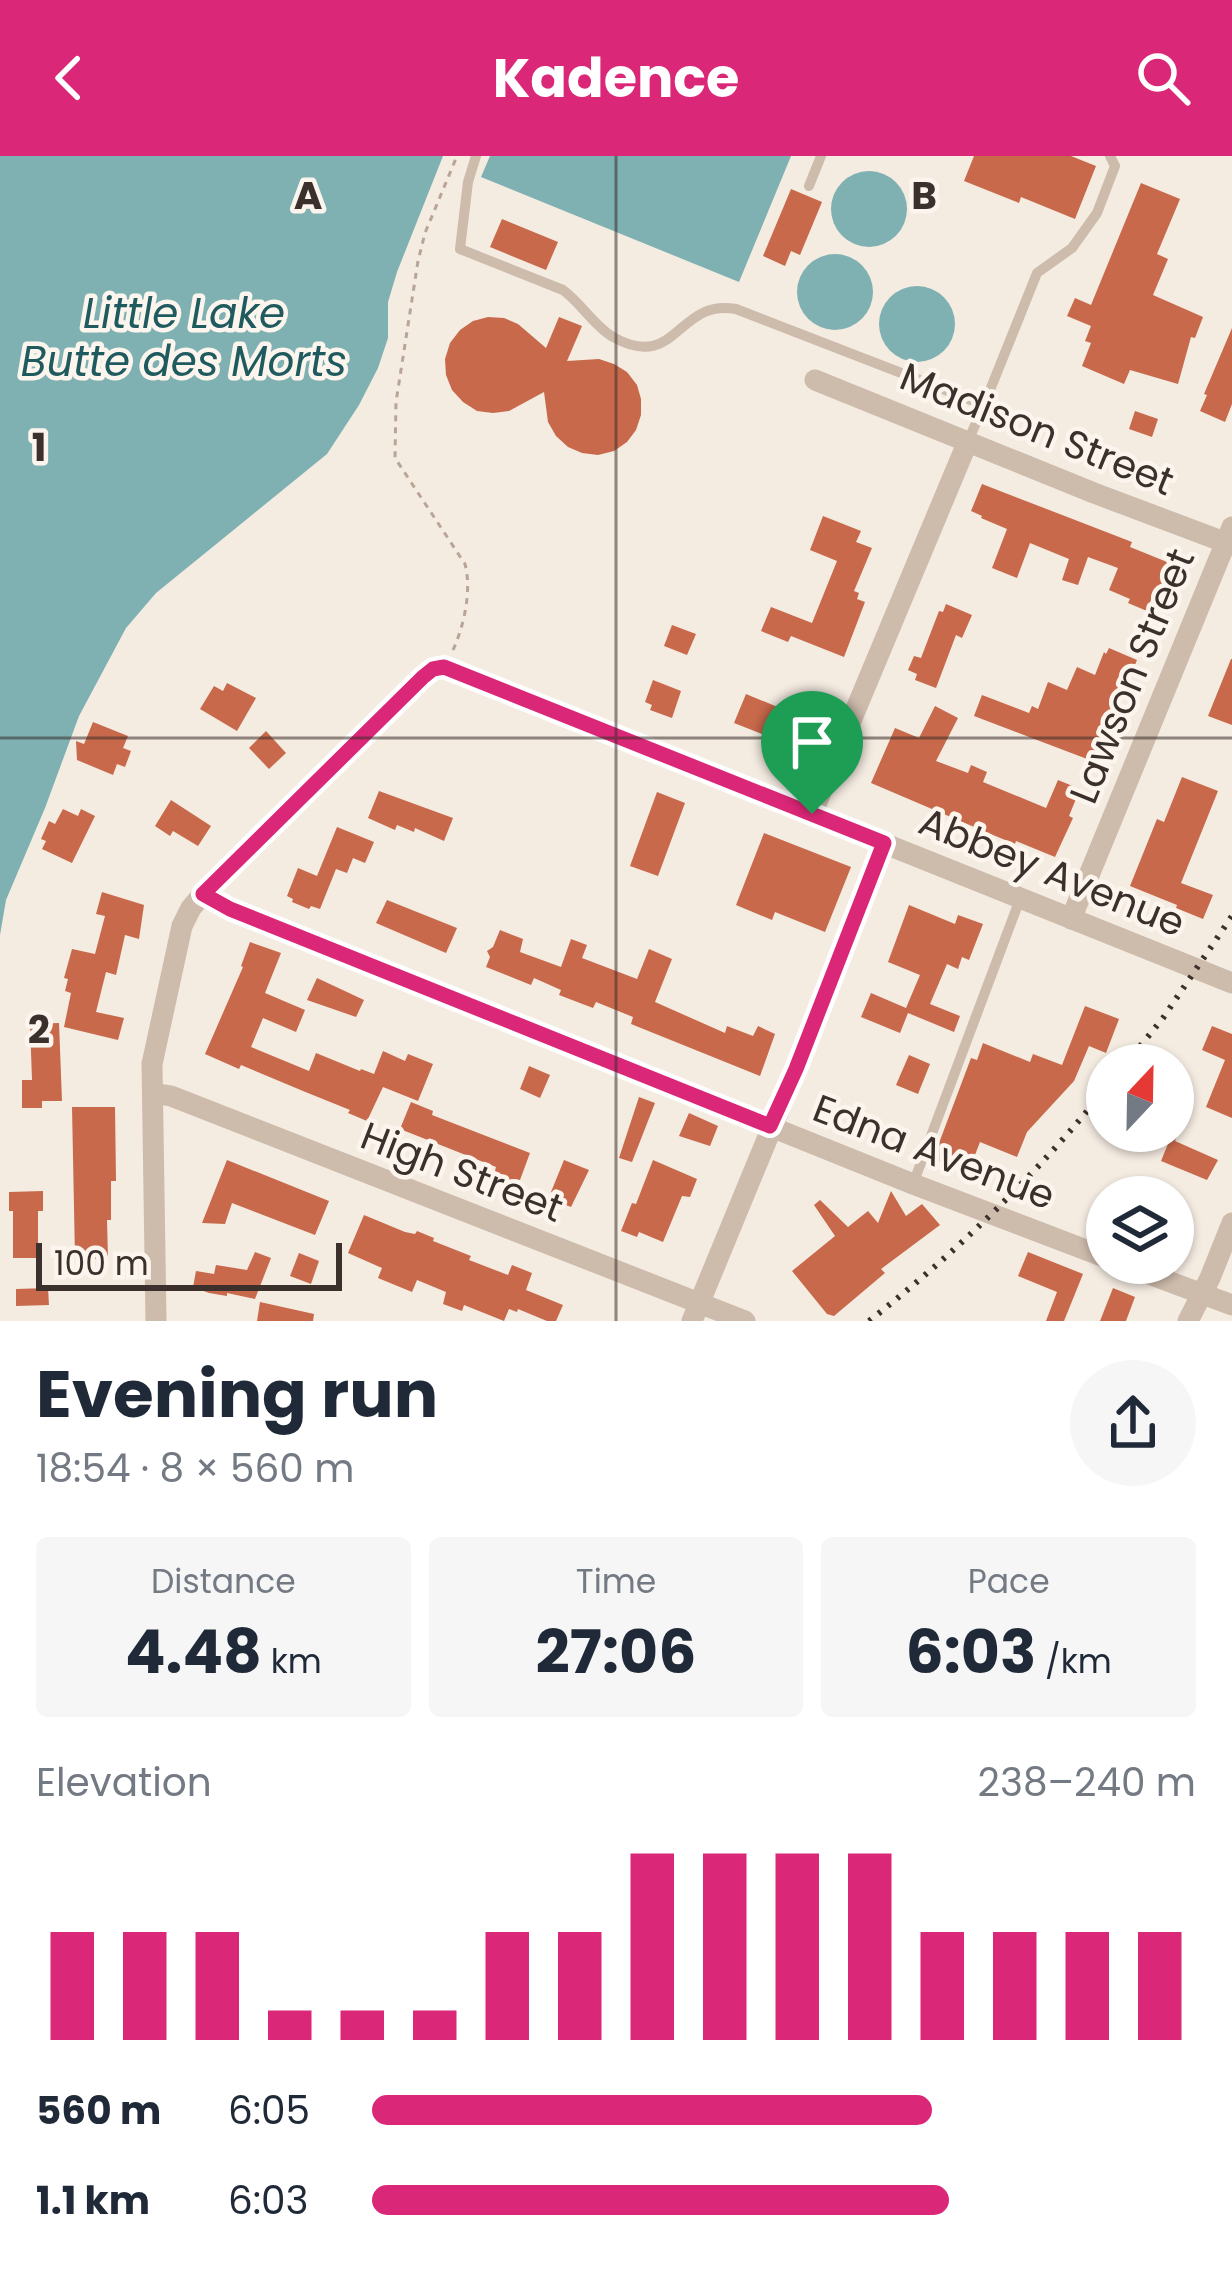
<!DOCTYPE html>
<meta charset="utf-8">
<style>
body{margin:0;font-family:Poppins,sans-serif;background:#f6f6f7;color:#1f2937;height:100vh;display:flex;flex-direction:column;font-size:45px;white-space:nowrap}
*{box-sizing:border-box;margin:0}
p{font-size:39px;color:#747a83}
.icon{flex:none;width:66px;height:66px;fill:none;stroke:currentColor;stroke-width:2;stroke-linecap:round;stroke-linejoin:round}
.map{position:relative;height:1165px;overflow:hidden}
.side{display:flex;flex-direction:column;background:#fff;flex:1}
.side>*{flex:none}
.needle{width:78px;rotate:22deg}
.controls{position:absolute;left:1086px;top:888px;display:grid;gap:24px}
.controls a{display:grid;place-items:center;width:108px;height:108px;border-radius:50%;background:#fff;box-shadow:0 3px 9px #0004;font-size:60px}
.scale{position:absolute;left:36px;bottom:30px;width:306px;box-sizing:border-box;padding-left:12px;border:6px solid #3b302b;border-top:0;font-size:33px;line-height:42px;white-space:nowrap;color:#3b302b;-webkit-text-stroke:9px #fbf5ee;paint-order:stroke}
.pin{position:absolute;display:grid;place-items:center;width:102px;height:102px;color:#fff;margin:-123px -51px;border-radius:50% 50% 50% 0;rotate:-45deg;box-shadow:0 0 12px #0007}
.pin .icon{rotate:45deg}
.round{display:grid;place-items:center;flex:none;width:126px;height:126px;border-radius:63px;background:#f6f6f7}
.overview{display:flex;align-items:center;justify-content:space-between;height:204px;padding:0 36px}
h1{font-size:66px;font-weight:700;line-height:90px}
.metrics{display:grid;grid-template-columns:repeat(3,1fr);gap:18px;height:204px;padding:12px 36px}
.metrics div{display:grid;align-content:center;border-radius:12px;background:#f6f6f7;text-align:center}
.metrics b{font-size:60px;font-weight:700}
.metrics small{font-size:33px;font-weight:400}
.metrics p{font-size:33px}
.chart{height:336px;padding:24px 36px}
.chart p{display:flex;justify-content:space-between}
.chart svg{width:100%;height:216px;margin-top:12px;stroke:#db2777;stroke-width:6}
ul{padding:0 36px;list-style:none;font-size:39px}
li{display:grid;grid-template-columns:192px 144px 1fr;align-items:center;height:90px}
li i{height:30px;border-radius:15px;background:#db2777}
header{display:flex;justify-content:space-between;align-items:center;height:156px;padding:0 36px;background:#db2777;color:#fff;font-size:54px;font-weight:700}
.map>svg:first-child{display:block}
.water{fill:#7fb0b2}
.building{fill:#c8694b}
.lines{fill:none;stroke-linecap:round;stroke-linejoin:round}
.path{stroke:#b9a596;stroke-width:3;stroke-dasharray:6 6;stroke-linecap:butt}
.lane{stroke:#cdbbac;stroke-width:10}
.street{stroke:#cdbbac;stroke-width:21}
.rail{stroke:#3b302b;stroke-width:6;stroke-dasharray:3 9;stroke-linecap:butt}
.route-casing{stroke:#fff;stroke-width:24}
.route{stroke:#db2777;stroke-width:15}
.grid{fill:none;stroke:#3b302b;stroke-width:3;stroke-opacity:0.55}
.labels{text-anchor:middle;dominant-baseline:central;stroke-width:9;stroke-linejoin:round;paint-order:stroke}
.street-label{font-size:39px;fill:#3b302b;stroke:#fbf5ee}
.water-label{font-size:42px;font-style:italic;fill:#1f5a5e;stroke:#fbf5ee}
.grid-label{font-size:39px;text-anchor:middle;font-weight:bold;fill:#3b302b;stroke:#fbf5ee;stroke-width:9;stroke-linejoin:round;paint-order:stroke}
</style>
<header><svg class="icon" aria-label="back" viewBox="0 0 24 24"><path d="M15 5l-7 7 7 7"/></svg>Kadence<svg class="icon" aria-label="search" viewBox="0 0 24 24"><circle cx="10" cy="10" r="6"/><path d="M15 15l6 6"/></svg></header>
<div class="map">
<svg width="1232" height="1165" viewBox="0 0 1232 1165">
<rect width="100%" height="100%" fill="#f4ebe1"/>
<g class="water">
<path d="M0 0H443L397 116 388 146V182L378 212 359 249 327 298 156 437 126 472 79 560 45 652 6 744 0 779Z"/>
<path d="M490 0H791L739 126 481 21Z"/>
<circle cx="869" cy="53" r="38"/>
<circle cx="835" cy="136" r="38"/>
<circle cx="917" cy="168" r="38"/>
</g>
<g class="building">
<path d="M974 0H1071L1096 10 1075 63 1021 41 1019 47 964 25Z"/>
<path d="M1141 27 1180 43 1157 98 1168 103 1153 139 1203 161 1195 182 1191 181 1178 228 1130 214 1124 228 1082 210 1091 187 1085 185 1091 170 1067 160 1075 142 1091 149Z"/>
<path d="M791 33 822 46 800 99 791 95 785 110 763 100Z"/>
<path d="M502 63 558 86 546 114 490 91Z"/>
<path d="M488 161 504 162 518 168 546 192 559 161 582 170 567 205 599 203 614 208 627 216 637 229 641 243V259L636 274 627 286 614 295 598 299 582 297 568 291 556 280 548 266 544 236 509 255 493 257 477 255 463 246 452 234 446 219 445 203 450 187 460 174 473 165Z"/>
<path d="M1232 172V248L1225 266 1200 255 1207 239 1204 238Z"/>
<path d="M1135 255 1158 263 1152 281 1129 273Z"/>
<path d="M982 328 1132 386 1130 391 1177 410 1166 437 1155 433 1147 455 1128 447 1130 443 1109 434 1118 412 1088 401 1078 429 1062 424 1069 403 1030 387 1017 422 992 412 1007 373 981 362 982 360 971 355Z"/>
<path d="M823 360 861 375 856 386 872 392 854 435 859 437 857 443 865 446 844 501 791 480 788 486 761 475 771 451 812 467 837 405 810 394Z"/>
<path d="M946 448 972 459 962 482 956 479 936 532 915 524 917 518 908 514 914 500 921 502 939 455 943 456Z"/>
<path d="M672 469 696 478 687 499 664 490Z"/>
<path d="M1109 492 1137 504 1095 606 974 560 982 539 1029 557 1032 550 1038 553 1048 526 1067 534 1077 511 1095 519 1104 496 1106 498Z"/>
<path d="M1231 503H1232V569L1208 560Z"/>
<path d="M653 524 681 535 672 562 650 554 652 549 645 546Z"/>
<path d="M227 527 256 542 237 575 200 553 214 530 223 535Z"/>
<path d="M746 538 785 554 788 547 817 559 805 588 764 572 762 578 734 567Z"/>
<path d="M935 550 958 562 936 605 968 617 971 609 987 616 983 626 1046 652 1058 624 1080 633 1069 660 1073 662 1055 701 1016 685 1015 688 993 679 871 627 895 572 919 582Z"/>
<path d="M93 566 128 580 123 592 131 595 125 611 117 608 113 619 77 604 76 585 84 588Z"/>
<path d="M266 575 286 597 269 613 249 592Z"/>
<path d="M1182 621 1218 635 1181 727 1213 739 1203 763 1176 752 1177 749 1130 730 1157 663 1164 666Z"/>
<path d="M379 635 453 662 444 685 415 672 414 676 397 669 395 674 368 662Z"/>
<path d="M657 636 685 647 658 720 630 710Z"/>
<path d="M171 644 211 670 198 690 173 675 170 680 155 670Z"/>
<path d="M63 653 78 660 81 653 95 660 72 707 42 693 46 685 41 683 49 665 55 668Z"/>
<path d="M337 671 374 686 365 707 353 702 347 717 336 713 320 753 311 750 309 753 292 746 293 743 287 740 298 712 317 720Z"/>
<path d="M764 677 851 711 825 776 775 756 772 764 736 749Z"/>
<path d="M102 736 144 749 139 783 125 779 116 819 106 816 96 856 124 862 118 884 64 871 71 837 65 835 68 823 64 822 72 793 95 798 105 760 96 758Z"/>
<path d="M387 744 457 772 446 797 376 767Z"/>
<path d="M909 749 955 768 958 759 983 768 969 804 962 801 958 813 947 808 930 848 960 860 954 876 908 857 900 877 861 861 871 837 906 852 920 819 888 806Z"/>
<path d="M500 774 523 783 520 796 561 811 571 783 587 789 582 802 637 823 649 793 672 803 655 846 725 877 727 870 753 880 758 870 775 878 760 920 631 868 633 861 596 846 593 852 559 839 561 834 534 822 531 829 486 811 490 801 487 795 493 791Z"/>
<path d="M250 786 281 797 265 837 305 854 296 876 263 862 251 891 309 915 316 897 360 915 361 913 374 918 383 895 405 905 408 898 433 908 418 945 383 931 367 965 348 957 350 954 303 935 241 909 239 913 205 898 243 811 241 810Z"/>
<path d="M317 822 364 844 356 861 307 844Z"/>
<path d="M1085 850 1119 863 1106 897 1089 890 1074 925 1027 976 1017 1001 980 986 968 1017 933 1003 971 902 977 904 983 887 1030 906 1033 898 1062 909Z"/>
<path d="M59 867 62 945H42V952H22V924H32L30 868Z"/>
<path d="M1212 870 1232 878V962L1206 951 1225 904 1202 894Z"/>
<path d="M909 899 930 908 918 938 896 929Z"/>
<path d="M529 910 550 919 540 942 520 933Z"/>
<path d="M1173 935 1193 943 1175 985 1218 1004 1207 1024 1161 1005 1170 983 1173 984Z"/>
<path d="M639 941 655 947 632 1006 619 1002Z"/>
<path d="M411 946 433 955 432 959 530 997 520 1024 515 1023 514 1026 499 1021 500 1017 495 1015 496 1011 400 973Z"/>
<path d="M72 951H115L116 1025H111V1064H107L108 1103 75 1102Z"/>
<path d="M689 957 718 970 710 990 679 980Z"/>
<path d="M227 1004 329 1045 315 1079 232 1047 225 1068 202 1067Z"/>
<path d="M564 1004 589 1014 571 1051 551 1043 554 1037 551 1036Z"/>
<path d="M653 1004 697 1023 690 1041 682 1040 663 1086 639 1076 637 1081 621 1075 632 1047 636 1048Z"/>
<path d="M43 1035V1055H38V1102H13V1055H9V1036Z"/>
<path d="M891 1035 906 1060 922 1048 940 1069 881 1113 885 1117 834 1160 827 1158 792 1115 835 1080 814 1049 820 1044 848 1071 868 1055 878 1067Z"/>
<path d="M364 1059 405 1076 415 1078 417 1075 434 1082 433 1085 471 1100 469 1104 508 1119 512 1109 532 1117 526 1134 563 1149 556 1165H547L518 1153 517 1156 509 1153 504 1165 464 1149 462 1155 443 1148 446 1136 417 1124 412 1136 378 1122 382 1112 348 1097Z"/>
<path d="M255 1096 271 1102 255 1143 227 1137V1140L209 1137 193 1131 196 1115 214 1118 216 1109 247 1114Z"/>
<path d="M1028 1096 1083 1118 1064 1165H1046L1057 1136 1018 1120Z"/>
<path d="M299 1097 319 1105 311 1128 290 1120Z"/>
<path d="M48 1132 49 1149 16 1150V1133Z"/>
<path d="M1113 1132 1135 1141 1126 1165H1100Z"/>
<path d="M260 1146 314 1158 313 1165H257Z"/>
</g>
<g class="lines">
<path class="path" d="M453 494C464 470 472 434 465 408L395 302 396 246 418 105 425 77 457 0"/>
<g class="lane">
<path d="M476 0 468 26 460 93 563 134C581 147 594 170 613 181 677 217 677 142 736 153L984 249 968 285"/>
<path d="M809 30 821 0"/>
<path d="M984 249 1037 117 1072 92 1097 57 1115 10 1110 0"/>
<path d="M913 1028 1020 743"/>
</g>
<g class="street">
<path d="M815 224 1094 337 1232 389"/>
<path d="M812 658 968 285"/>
<path d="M203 738 230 753 913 1028 1107 1102"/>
<path d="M1071 763 1232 371"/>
<path d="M153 937 171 940 745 1165"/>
<path d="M1119 1107 1232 1149"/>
<path d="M156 1165 152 908 182 770 191 752 203 738 433 513 444 511 1232 827"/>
<path d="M692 1165 796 913 884 687"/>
<path d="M1188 1165 1210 1122 1232 1067"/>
</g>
<g class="rail">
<path d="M1125 909 1163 862 1232 760"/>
<path d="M869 1165C957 1096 1037 1018 1107 931"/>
</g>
</g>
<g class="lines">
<g class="route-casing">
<path id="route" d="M444 511 884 687 796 913 770 970 230 753 203 738 423 521 433 513Z"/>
</g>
<use href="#route" class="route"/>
</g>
<path class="grid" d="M616 0V1165M0 582H1232"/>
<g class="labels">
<g class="street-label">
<text transform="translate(1037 273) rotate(22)">Madison Street</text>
<text transform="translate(1132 520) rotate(-68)">Lawson Street</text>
<text transform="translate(1052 716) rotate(22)">Abbey Avenue</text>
<text transform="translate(934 996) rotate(21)">Edna Avenue</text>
<text transform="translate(462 1016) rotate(21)">High Street</text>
</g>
<g class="water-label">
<text x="184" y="157">Little Lake<tspan x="184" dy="48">Butte des Morts</tspan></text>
</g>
</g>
<g class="grid-label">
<text x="308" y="53">A</text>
<text x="924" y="53">B</text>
<text x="39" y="305">1</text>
<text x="39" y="887">2</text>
</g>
</svg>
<div class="controls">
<a><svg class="needle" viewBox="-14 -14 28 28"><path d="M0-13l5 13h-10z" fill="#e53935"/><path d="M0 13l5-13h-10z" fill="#747a83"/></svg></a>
<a><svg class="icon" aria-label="layers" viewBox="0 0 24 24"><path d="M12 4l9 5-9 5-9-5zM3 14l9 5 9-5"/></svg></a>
</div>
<div class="scale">100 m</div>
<div class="pin" style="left:812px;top:658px;background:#1e9e55"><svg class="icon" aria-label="arrive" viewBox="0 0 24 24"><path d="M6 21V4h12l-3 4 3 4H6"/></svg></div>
</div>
<section class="side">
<div class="overview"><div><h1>Evening run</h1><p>18:54 · 8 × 560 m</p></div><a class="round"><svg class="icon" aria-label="share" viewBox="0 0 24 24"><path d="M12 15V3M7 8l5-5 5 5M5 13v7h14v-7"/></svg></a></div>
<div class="metrics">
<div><p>Distance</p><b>4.48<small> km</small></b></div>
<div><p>Time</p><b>27:06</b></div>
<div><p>Pace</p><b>6:03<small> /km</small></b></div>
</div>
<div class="chart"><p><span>Elevation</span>238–240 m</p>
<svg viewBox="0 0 160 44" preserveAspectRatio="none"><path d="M5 44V22M15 44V22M25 44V22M35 44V38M45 44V38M55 44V38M65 44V22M75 44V22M85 44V6M95 44V6M105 44V6M115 44V6M125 44V22M135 44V22M145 44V22M155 44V22"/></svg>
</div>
<ul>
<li><b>560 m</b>6:05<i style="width:68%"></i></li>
<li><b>1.1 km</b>6:03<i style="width:70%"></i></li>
</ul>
</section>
